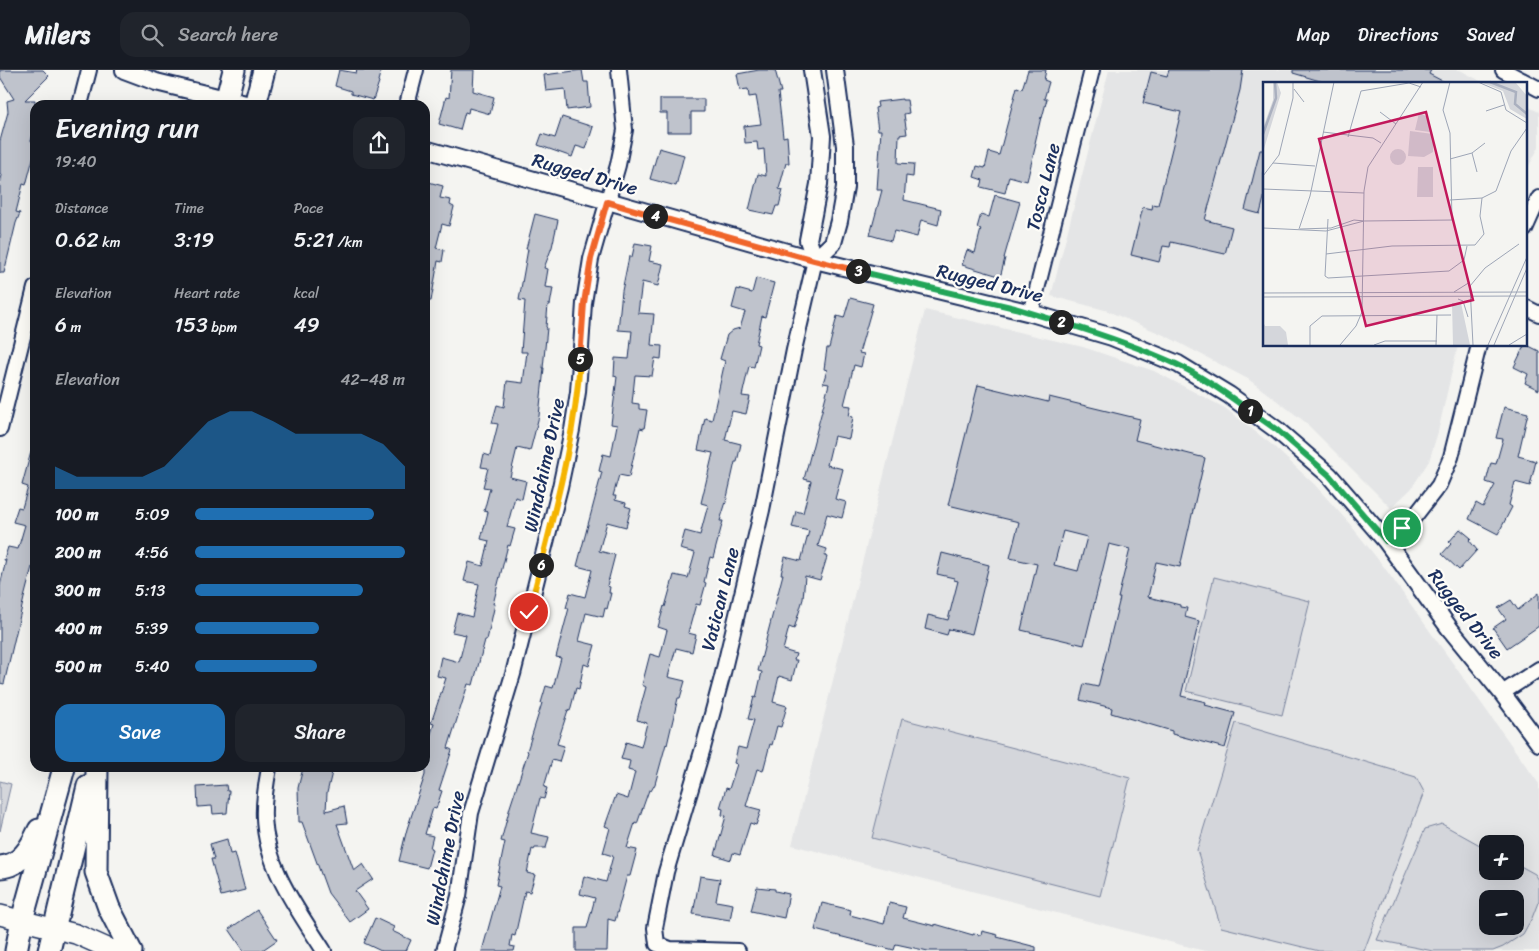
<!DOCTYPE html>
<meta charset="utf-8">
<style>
body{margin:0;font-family:Sriracha,sans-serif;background:#20242c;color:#f1f3f6;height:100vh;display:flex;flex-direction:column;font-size:19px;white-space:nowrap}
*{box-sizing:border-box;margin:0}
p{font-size:16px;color:#9ea1a6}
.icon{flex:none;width:28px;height:28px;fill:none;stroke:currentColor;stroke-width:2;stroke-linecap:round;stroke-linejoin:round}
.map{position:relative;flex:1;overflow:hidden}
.details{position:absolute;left:30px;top:30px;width:400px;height:672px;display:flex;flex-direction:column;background:#171b24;border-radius:15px;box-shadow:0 5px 20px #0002}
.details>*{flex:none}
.controls{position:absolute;left:1479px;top:765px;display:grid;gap:10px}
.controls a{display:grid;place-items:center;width:45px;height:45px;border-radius:10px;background:#171b24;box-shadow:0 5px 20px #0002;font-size:25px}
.pin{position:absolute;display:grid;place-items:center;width:42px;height:42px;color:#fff;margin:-21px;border:2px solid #fff;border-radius:50%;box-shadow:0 1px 5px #0007}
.km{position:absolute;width:25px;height:25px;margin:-12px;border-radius:50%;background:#222;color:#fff;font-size:14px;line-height:25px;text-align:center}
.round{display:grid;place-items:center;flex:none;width:52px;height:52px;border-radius:15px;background:#20242c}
.headline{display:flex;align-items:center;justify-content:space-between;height:85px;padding:0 25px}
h1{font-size:28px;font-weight:600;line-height:38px}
.figures{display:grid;grid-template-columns:repeat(3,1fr);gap:8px;height:85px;padding:5px 25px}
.figures div{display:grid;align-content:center}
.figures b{font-size:21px;font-weight:600}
.figures small{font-size:14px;font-weight:400}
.figures p{font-size:14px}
.chart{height:140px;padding:10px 25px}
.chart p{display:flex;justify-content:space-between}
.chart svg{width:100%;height:90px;margin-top:5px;fill:#1f6fb2;opacity:.7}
.button{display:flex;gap:10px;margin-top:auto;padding:10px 25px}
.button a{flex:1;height:58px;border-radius:15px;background:#1f6fb2;color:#fff;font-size:20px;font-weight:600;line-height:58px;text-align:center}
.button a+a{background:#20242c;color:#f1f3f6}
ul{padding:0 25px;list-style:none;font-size:16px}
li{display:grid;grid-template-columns:80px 60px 1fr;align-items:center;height:38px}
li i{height:12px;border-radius:6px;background:#1f6fb2}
header{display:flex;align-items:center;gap:30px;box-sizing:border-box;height:70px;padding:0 25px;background:#171b24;border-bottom:1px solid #363941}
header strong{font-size:24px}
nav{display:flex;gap:28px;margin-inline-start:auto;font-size:18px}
.search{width:350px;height:45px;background:#20242c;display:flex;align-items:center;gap:12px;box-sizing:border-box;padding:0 18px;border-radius:15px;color:#9ea1a6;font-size:19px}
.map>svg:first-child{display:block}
.built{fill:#e4e5e6;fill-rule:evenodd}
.green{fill:#d4d6db;stroke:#78829c;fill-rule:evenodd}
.building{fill:#bfc3cc;stroke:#1b2f5e;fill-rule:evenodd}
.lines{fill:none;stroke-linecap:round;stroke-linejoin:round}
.minor-casing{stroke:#1b2f5e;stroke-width:18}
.tertiary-casing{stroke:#1b2f5e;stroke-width:20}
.secondary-casing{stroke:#1b2f5e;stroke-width:22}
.primary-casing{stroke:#1b2f5e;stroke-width:25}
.minor{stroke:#fdfcf7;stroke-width:14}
.tertiary{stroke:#fdfcf7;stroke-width:16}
.secondary{stroke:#fdfcf7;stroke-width:19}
.primary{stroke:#fdfcf7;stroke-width:21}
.split-1-casing{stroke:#fff;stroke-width:10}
.split-2-casing{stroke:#fff;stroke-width:10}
.split-3-casing{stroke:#fff;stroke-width:10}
.split-4-casing{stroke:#fff;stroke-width:10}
.split-5-casing{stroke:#fff;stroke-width:10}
.split-6-casing{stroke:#fff;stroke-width:10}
.split-7-casing{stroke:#fff;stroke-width:10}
.split-1{stroke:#22a559;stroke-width:6}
.split-2{stroke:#22a559;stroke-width:6}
.split-3{stroke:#22a559;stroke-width:6}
.split-4{stroke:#f0652b;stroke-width:6}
.split-5{stroke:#f0652b;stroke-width:6}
.split-6{stroke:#f5b400;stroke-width:6}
.split-7{stroke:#f5b400;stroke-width:6}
.labels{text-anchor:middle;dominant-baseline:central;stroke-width:4.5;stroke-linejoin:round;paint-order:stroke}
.street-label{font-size:19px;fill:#1b2f5e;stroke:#fdfcf7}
.inset-river{fill:none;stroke:#aab0bf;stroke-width:2.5}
.inset-road{fill:none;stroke:#9da5b6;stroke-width:1}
.view{fill:#c2185b;fill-opacity:0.15;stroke:#c2185b;stroke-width:2.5}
.inset-edge{fill:none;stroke:#1b2f5e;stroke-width:2.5}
</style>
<header>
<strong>Milers</strong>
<div class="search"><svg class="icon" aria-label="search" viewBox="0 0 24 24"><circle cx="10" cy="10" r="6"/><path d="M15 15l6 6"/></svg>Search here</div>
<nav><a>Map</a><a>Directions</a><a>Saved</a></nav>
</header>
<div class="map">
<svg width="1539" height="881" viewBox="0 0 1539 881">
<rect width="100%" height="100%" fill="#f4f4f1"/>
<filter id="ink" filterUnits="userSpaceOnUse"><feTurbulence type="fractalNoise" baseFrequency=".02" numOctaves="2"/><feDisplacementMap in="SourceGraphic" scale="10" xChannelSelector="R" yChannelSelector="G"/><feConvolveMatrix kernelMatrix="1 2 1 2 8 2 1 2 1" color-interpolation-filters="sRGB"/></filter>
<g filter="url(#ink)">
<g class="built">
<path d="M1109 0H1460L1486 14H1264V275H1458L1438 362 1429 391 1411 419 1391 438 1304 351 1248 309 1166 266 1105 240 1051 226Z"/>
<path d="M1525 35 1539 42V77L1525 103Z"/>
<path d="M925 240 1083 277 1154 301 1225 338 1271 374 1314 414 1349 453 1384 497 1539 714V881H1205L792 775ZM1488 774H1515V801H1488ZM1488 829H1515V856H1488Z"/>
</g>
<g class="green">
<path d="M1214 507 1310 531 1282 645 1186 621Z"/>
<path d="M902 649 1130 708 1100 826 872 768Z"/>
<path d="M1236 653 1416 707 1424 722 1364 881H1319L1221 857 1197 780Z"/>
<path d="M0 711 11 714 0 761Z"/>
<path d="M1442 754 1487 779 1488 801H1515V793L1535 804 1539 810V830L1532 848 1523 864 1503 877 1493 881H1433L1377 870 1425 759ZM1488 829H1515V856H1488Z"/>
</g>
<g class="building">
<path d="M0 0H43L49 6 25 30H35V57L31 71H35V81L26 115 23 114 16 142 20 143 16 153 4 203H0V115L2 105H0V71L8 42 7 31 14 29 0 7Z"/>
<path d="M339 0 356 3 357 0H381L378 11 379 12 373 30 351 24V21L335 16Z"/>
<path d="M451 0H474L473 21 494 27 490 44 469 38 468 43 465 42 460 60 439 54 446 27 449 28Z"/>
<path d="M582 0 584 12H588L590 37 567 40 565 19 546 21 544 5Z"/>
<path d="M759 0H775L781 22H778L783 67 787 66 789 93H786L779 119 783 120 779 136H776L773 145 749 140 758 104 766 106 764 79 758 80 757 72 745 73 744 56 761 54 756 26 749 27 748 19 740 20 737 4Z"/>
<path d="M1028 0H1046L1044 10 1049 12 1044 29H1047L1042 48 1041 47 1035 73 1036 74 1027 111 1009 106 1005 123 981 117 983 110 974 107 977 96 985 98 989 82 999 85 1017 17 1022 19Z"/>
<path d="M1169 0H1243L1240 20 1205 150 1232 157 1225 184 1171 172 1170 177 1163 176 1159 192 1131 185 1143 137 1152 139 1153 134 1158 135 1181 42 1143 33 1151 2 1167 6Z"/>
<path d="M1293 0H1431L1429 4 1448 14H1330L1293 3Z"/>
<path d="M660 29H704V42H691V62H667V43H660Z"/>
<path d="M902 29V30H907L909 43 904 44 907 64 899 65 898 93 914 94 913 107 906 106 904 130 941 139 938 155 921 150 917 167 894 161 891 171 870 165 882 120H877L881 60H878L875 38 878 37 877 32Z"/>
<path d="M562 47 593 57 586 79 576 76 572 87 538 75 542 64 555 68Z"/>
<path d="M659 78 684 85 676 116 650 109Z"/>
<path d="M1260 80H1264V128L1260 144 1245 140Z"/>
<path d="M425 111 443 116 440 128 451 130 450 135 454 137 449 156 442 154 436 178 444 180 442 192 438 191 431 231H425Z"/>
<path d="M995 125 1020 132 1004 188H1005L1001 204 999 206 962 195 967 180 975 183 981 159 977 158 981 144 989 147Z"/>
<path d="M535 144 558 150 552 177 544 198 548 199 545 217 553 218 550 235H548L546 257 547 258 543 298H544L539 346 530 381 517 378 510 407 526 411 522 429 515 427 507 457 515 459 510 476 508 475 493 534H495L487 570H485L473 615 468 614 448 678 452 680 439 720 442 721 436 739 433 738 425 764 433 766 430 778 432 779 427 798 399 791 407 759 425 705V683L434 654 431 653 446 608 437 606 441 587 459 592 466 565 452 562 457 543 472 547 479 514 464 511 469 492 483 496 489 471 481 469 488 442 484 441 490 418 483 417 488 398 481 397 484 384 490 386 498 354 492 353 497 335 504 337 507 311 523 313 527 282H521L525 231 519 230 528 179H526Z"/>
<path d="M635 173 652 176 649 191 663 194 658 216 642 212 638 243 654 244 651 275 662 276 661 289 655 288 652 306 635 305 632 333 639 334V339L647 340 644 359 640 358 629 407 619 405 613 426H616L615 430 626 433 625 436 631 438 626 457 607 452 599 481 615 485 607 516 610 517 609 523H611L607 539 605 538 603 547 586 543 579 571 595 575 589 596 584 594 579 619 576 618 570 641 568 640 557 674 564 676 559 692 552 690 544 717 547 718 544 729 540 728 531 763 549 767 546 778H535L534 780 532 779 527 803 535 805 530 822 525 821 515 866 512 865 510 876 515 877 514 881H482L500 816 496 815 505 772 501 771 510 737 528 682 527 681 542 633H541L546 616 553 618 561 588 556 587 569 538H566L570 523 585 527 592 500 577 496 602 402 599 401 603 384 611 386 617 355 611 354 617 307 614 306 615 288 629 289 632 261 618 260 622 221 629 187H632Z"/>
<path d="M756 208 774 213 765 247 762 246 756 274 759 275 754 297 749 296 742 326 750 327 746 344 732 341 725 370 741 374 737 392H735L726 432 720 451H723L713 488 710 487 704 512 706 513 700 535 696 534 688 563 696 565 692 582 676 578 668 607 685 611 680 628H678L667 675 666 674 655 714 651 721 649 720 637 754 635 753 627 778 637 780 630 806H627L615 851 608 849 607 881H576V858H587L595 828 580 824 584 806 606 812 613 786 603 783 610 758 605 756 616 725 628 729 635 702 628 700 630 691 621 689 626 672 641 677 647 653 637 650 646 617 642 615 650 584 660 587 667 560 658 557 664 536 665 537 674 505 688 508 695 483 680 479 685 461 700 465 708 435 701 433 713 383 698 380 705 348 712 350 725 291 720 289 727 265 733 260 740 258 745 242 732 238 737 219 752 223Z"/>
<path d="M850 228 873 234 859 283 864 284 861 297 854 295 844 335 851 336 849 346 853 347 849 369 834 366 827 395 843 399 835 429 846 432 842 448 827 444 818 476 827 479 825 486 827 487 820 510 805 506 803 529 794 559 789 557 783 580 796 584 794 590H797L792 610 779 606 773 632 787 636 781 657 777 656 772 675 770 674 763 701 757 699 746 736 761 740 756 755 750 753 740 785 733 783 731 790 715 785 726 746 722 745 723 739 720 738 726 718 729 719 737 694 734 693 738 677 746 679 754 650 748 649 754 627 756 628 762 602 758 601 783 504H781L785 487 801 491 809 461 792 457 796 441 803 443 811 411 804 409 829 314 823 313 827 300 824 299 827 278H829L837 246 844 248Z"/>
<path d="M1525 274 1539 281V320L1525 313 1528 304 1514 297Z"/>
<path d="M978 315 1048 332 1049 327 1140 349 1135 370 1205 388 1180 497 1156 492 1148 527 1180 535V537L1187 538 1185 547 1199 551 1181 626 1206 632 1205 635 1235 643 1225 678 1172 664V661L1111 643 1112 638 1080 630 1084 614 1098 617 1120 528H1118L1130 479 1109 474 1084 575 1021 560 1037 494 1010 488 1019 452 948 435ZM1063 461 1087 467 1078 501 1054 495Z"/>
<path d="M1504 337 1528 343 1518 386 1536 391 1530 416 1515 412 1509 435 1512 437 1498 464 1469 449 1476 433 1483 437 1495 415 1486 412 1491 393 1496 394 1503 369 1496 368Z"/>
<path d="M31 382H35V498L32 497 24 528 4 614 0 613V516L6 490H4L8 477 18 479 25 455 13 452 18 437 22 438 28 417 22 415Z"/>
<path d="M1460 459 1471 468 1469 470 1477 480 1459 500 1442 484 1451 474 1449 472Z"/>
<path d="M942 483 989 495 972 564 949 559 947 565 925 559 928 545 948 550 958 511 954 510V508L937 504Z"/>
<path d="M1539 523V556L1507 578 1493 558 1506 549 1498 538 1511 530 1518 540Z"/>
<path d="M303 698H333L327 723 326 741 344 736 347 753 337 754 354 801 363 794 373 809 355 821 368 839 350 852 328 823 302 752H299L298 718Z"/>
<path d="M226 715 227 721H229L227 743 213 744 212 736 198 737 197 717Z"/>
<path d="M227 769 230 784 235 783 245 820 221 826 211 789H214L210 774Z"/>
<path d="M700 806 720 809 716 831 733 834 730 850 693 844Z"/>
<path d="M757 817 775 819V821L789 824 784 848 751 841Z"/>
<path d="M822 833 851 840 850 845 884 854 889 833 906 837 903 848 935 856V854L973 865V864L981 865 982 861 998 865 997 867 1036 877V881H928L896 874 894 880 815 860Z"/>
<path d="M257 840 277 870 261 881H244L229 859Z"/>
<path d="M375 848 394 857 392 861 411 870 406 881H381L364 873Z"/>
</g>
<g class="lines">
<g class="minor-casing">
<g id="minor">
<path d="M1503 0 1539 19"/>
<path d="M80 35 89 0"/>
<path d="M407 35 416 0"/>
<path d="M1525 159 1539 128"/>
<path d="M1525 237 1539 244"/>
<path d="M1031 243 1092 0"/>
<path d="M0 359 35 218"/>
<path d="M1386 471 1415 446 1439 415 1451 387 1479 275"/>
<path d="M1502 623 1539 599"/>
<path d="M269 698C266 714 263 731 264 748 266 798 298 840 324 881"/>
<path d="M444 881 459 826 471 743 513 604 560 417 572 360 578 322 584 233 591 189 618 95 625 60 619 0"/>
<path d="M738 881 670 879 657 874 655 858 666 802 703 678 722 607 762 440 794 280 815 190"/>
</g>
</g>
<g class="tertiary-casing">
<g id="tertiary">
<path d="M124 0 156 12 250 35"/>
<path d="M812 0 822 66 819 114 808 170 815 190 833 173 839 151 845 117V76L835 0"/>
<path d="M425 79 815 190 1031 243 1112 267 1178 294 1229 325 1277 360 1329 405 1386 471 1450 559 1502 623 1539 673"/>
</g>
</g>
<g class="secondary-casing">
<path id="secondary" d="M0 845 76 864 114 881"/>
</g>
<g class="primary-casing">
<g id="primary">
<path d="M225 35 234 0"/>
<path d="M255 35 264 0"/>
<path d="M97 698 96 802 109 838 131 881"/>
<path d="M0 797C21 796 31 777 39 760"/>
<path d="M16 881 22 850 64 698"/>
<path d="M49 881 88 716"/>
</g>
</g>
<use href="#minor" class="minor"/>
<use href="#tertiary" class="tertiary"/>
<use href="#secondary" class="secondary"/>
<use href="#primary" class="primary"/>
</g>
</g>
<g class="lines" filter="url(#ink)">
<g class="split-1-casing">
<path id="split-1" d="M1250 341 1277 360 1329 405 1386 471 1402 458"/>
</g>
<g class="split-2-casing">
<path id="split-2" d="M1061 252C1100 264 1139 277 1176 294 1202 306 1227 324 1250 341"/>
</g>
<g class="split-3-casing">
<path id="split-3" d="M858 201 1015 238 1061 252"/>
</g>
<g class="split-4-casing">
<path id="split-4" d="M655 146 814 190 858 201"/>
</g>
<g class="split-5-casing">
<path id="split-5" d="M580 289 584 233 591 189 607 132 655 146"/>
</g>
<g class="split-6-casing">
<path id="split-6" d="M541 495C558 427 576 359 580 289"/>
</g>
<g class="split-7-casing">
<path id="split-7" d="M529 542 541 495"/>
</g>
<use href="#split-1" class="split-1"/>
<use href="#split-2" class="split-2"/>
<use href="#split-3" class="split-3"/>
<use href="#split-4" class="split-4"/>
<use href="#split-5" class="split-5"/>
<use href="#split-6" class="split-6"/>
<use href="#split-7" class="split-7"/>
</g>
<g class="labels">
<g class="street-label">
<text transform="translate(585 104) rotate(16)">Rugged Drive</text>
<text transform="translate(1043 117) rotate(-76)">Tosca Lane</text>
<text transform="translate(990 213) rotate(14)">Rugged Drive</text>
<text transform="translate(544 395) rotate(-78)">Windchime Drive</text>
<text transform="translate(720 529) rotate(-76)">Vatican Lane</text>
<text transform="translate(1466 544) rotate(52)">Rugged Drive</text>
<text transform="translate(445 788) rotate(-79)">Windchime Drive</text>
</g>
</g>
<g transform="translate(1263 12)">
<rect width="264" height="264" fill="#f4f4f1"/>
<path d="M10 0H14L18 11 0 70V46L10 18ZM220 1H253L264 14V37L247 27 240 9ZM156 31 165 35 167 50 152 48ZM147 49 170 52V70L161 75 145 74ZM127 75a8 8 0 1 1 16 0a8 8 0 1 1-16 0ZM155 85H170V115H154ZM189 221H198L207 263H190ZM0 240 2 244H17L23 250 25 263H0Z" fill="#d4d6db"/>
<path class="inset-river" d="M227 0 253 10 252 22 264 32M0 52 13 16 12 0"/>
<path class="inset-road" d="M215 0 238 10 243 28 264 41M31 7 41 20M223 29 241 23M117 30 133 42M60 50 110 56 118 61M85 55 98 9 146 1 158 5M209 71 214 90M187 77 209 71 222 61M10 81 52 84M0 94 16 73 30 16V0M0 107 101 111M187 118 219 116 233 109 248 69 264 46M65 137 62 194 65 196 186 189 201 178 204 164M0 146 63 149 101 139 189 138 187 51 180 28 187 0M36 147 47 114 71 0M37 147 68 146 91 138 101 139M63 172 129 164 212 163 221 152 217 134 219 116M191 210 207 200M0 211 264 210M0 215 264 214M195 217 200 219 205 235M47 263V244L59 234 188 233M77 263 93 244 99 230 101 109 105 85 160 0M111 263 122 259H174M173 263 174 233M210 263 207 204 222 186 256 162M225 263 264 175M231 263 264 186M246 263 264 252"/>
<path class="view" d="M163 30 210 218 103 244 56 57Z"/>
<rect width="264" height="264" class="inset-edge"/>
</g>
</svg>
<div class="controls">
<a>+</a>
<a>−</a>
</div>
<div class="pin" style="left:1402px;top:458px;background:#1e9e55"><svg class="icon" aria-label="arrive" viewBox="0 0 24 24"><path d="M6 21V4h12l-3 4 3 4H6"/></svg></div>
<div class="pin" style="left:529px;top:542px;background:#d93025"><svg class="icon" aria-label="check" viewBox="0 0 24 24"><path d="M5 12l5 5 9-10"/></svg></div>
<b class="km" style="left:1250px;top:341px">1</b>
<b class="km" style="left:1061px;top:252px">2</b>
<b class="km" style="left:858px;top:201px">3</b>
<b class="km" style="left:655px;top:146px">4</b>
<b class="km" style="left:580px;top:289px">5</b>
<b class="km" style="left:541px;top:495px">6</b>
<section class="details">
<div class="headline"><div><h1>Evening run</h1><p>19:40</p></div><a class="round"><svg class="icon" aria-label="share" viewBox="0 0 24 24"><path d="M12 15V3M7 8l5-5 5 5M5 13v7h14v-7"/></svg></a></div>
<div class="figures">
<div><p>Distance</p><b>0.62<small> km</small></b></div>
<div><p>Time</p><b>3:19</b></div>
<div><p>Pace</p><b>5:21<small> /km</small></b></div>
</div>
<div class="figures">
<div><p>Elevation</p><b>6<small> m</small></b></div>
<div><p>Heart rate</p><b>153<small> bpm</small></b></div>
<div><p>kcal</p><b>49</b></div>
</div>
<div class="chart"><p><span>Elevation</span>42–48 m</p>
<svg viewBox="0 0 160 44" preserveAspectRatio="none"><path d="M0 44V33L10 38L20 38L30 38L40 38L50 33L60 22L70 11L80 6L90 6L100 11L110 17L120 17L130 17L140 17L150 22L160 33V44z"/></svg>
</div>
<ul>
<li><b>100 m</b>5:09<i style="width:85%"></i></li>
<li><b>200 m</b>4:56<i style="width:100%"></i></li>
<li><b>300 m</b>5:13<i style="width:80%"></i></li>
<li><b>400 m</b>5:39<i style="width:59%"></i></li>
<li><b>500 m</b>5:40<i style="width:58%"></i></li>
</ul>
<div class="button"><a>Save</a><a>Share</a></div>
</section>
</div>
